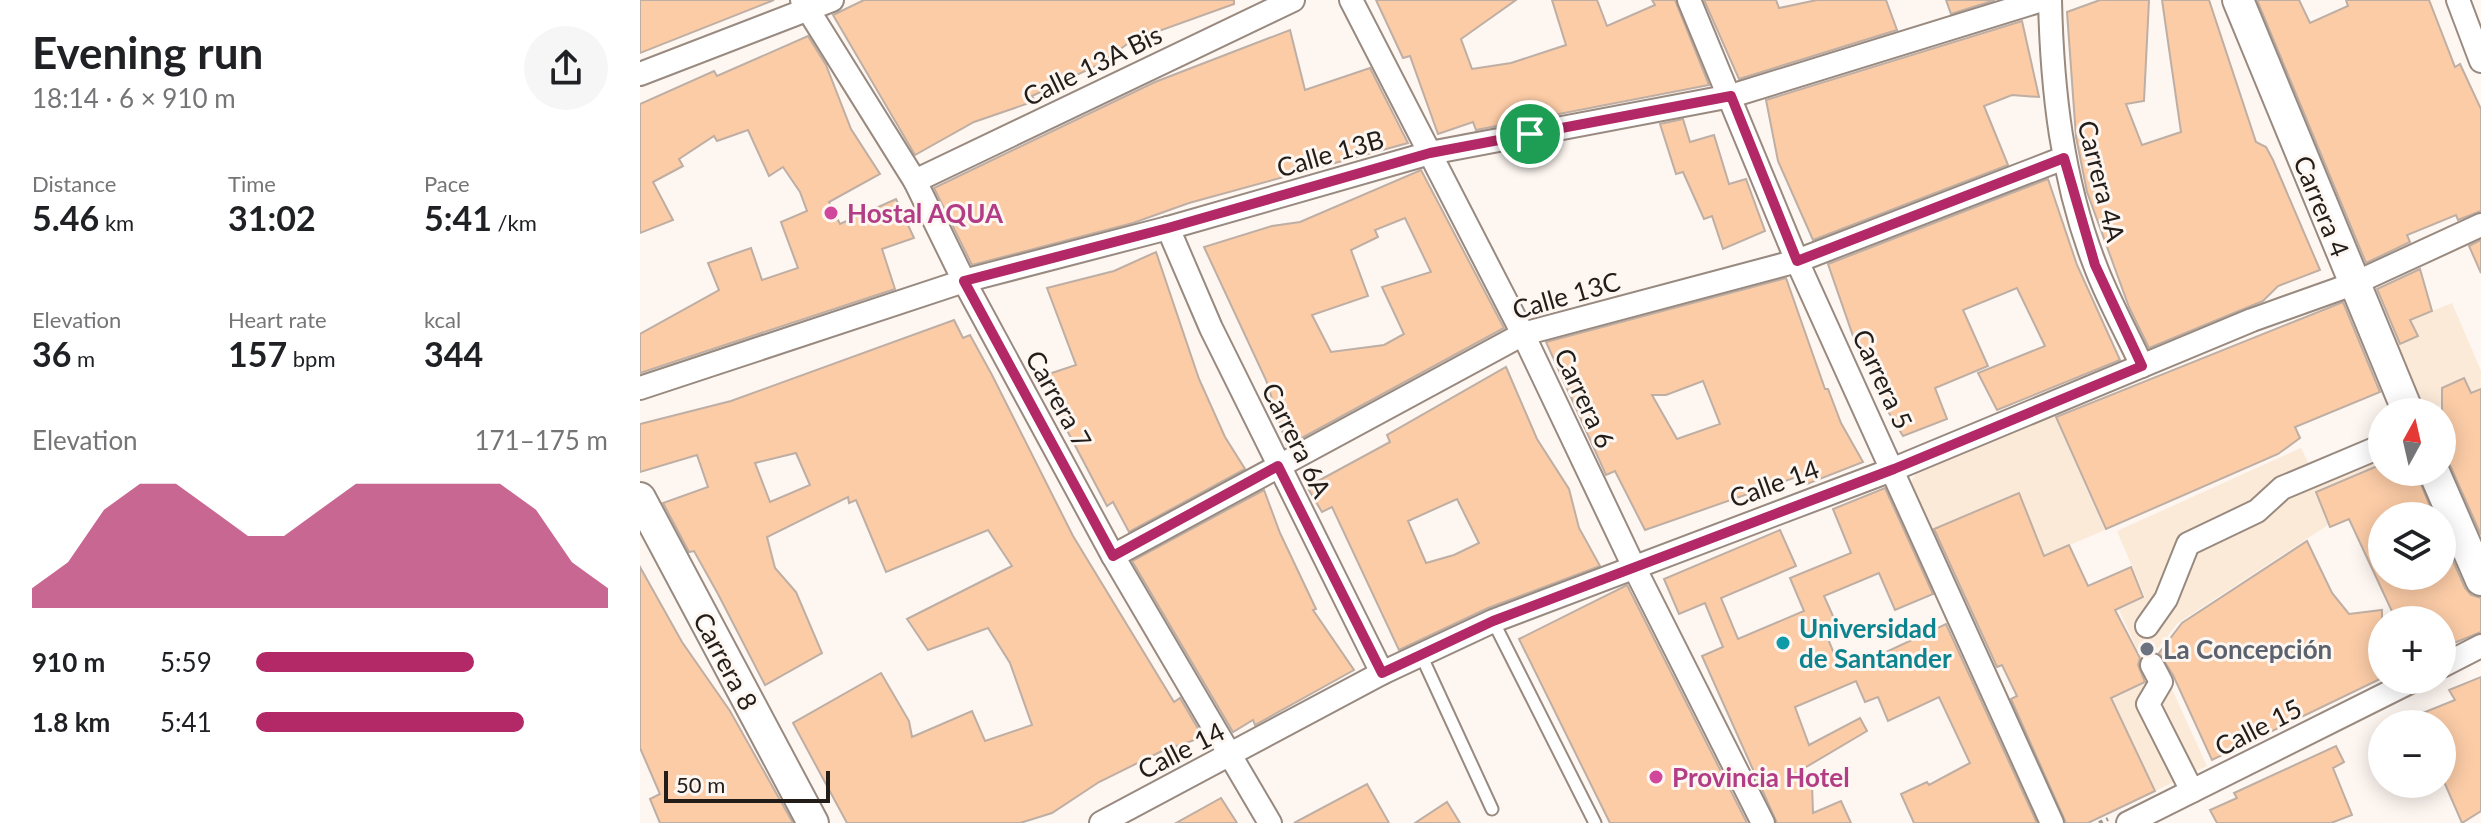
<!DOCTYPE html>
<meta charset="utf-8">
<style>
body{margin:0;font-family:Lato,sans-serif;background:#f6f6f6;color:#202124;height:100vh;display:flex;flex-direction:column;font-size:30px;white-space:nowrap}
*{box-sizing:border-box;margin:0}
p{font-size:26px;color:#757577}
.icon{flex:none;width:44px;height:44px;fill:none;stroke:currentColor;stroke-width:2;stroke-linecap:round;stroke-linejoin:round}
.map{position:relative;flex:1;overflow:hidden}
.details{display:flex;flex-direction:column;background:#fff;width:640px}
.details>*{flex:none}
.needle{width:52px;rotate:8deg}
.controls{position:absolute;left:1728px;top:398px;display:grid;gap:16px}
.controls a{display:grid;place-items:center;width:88px;height:88px;border-radius:50%;background:#fff;box-shadow:0 4px 20px #0003;font-size:40px}
.scale{position:absolute;left:24px;bottom:20px;width:166px;box-sizing:border-box;padding-left:8px;border:4px solid #231d19;border-top:0;font-size:22px;line-height:28px;white-space:nowrap;color:#231d19;-webkit-text-stroke:6px #fdf6f1;paint-order:stroke}
.pin{position:absolute;display:grid;place-items:center;width:68px;height:68px;color:#fff;margin:-34px;border:4px solid #fff;border-radius:50%;box-shadow:0 2px 8px #0007}
.round{display:grid;place-items:center;flex:none;width:84px;height:84px;border-radius:42px;background:#f6f6f6}
.overview{display:flex;align-items:center;justify-content:space-between;height:136px;padding:0 32px}
h1{font-size:44px;font-weight:700;line-height:60px}
.figures{display:grid;grid-template-columns:repeat(3,1fr);gap:12px;height:136px;padding:8px 32px}
.figures div{display:grid;align-content:center}
.figures b{font-size:34px;font-weight:700}
.figures small{font-size:22px;font-weight:400}
.figures p{font-size:22px}
.chart{height:224px;padding:16px 32px}
.chart p{display:flex;justify-content:space-between}
.chart svg{width:100%;height:144px;margin-top:8px;fill:#b32866;opacity:.7}
ul{padding:0 32px;list-style:none;font-size:26px}
li{display:grid;grid-template-columns:128px 96px 1fr;align-items:center;height:60px}
li i{height:20px;border-radius:10px;background:#b32866}
main{display:flex;flex:1;min-height:0}
.map>svg:first-child{display:block}
.commercial{fill:#fcead9}
.building{fill:#fccca7;stroke:#beaea3;stroke-width:2;fill-rule:evenodd}
.lines{fill:none;stroke-linecap:round;stroke-linejoin:round}
.lane-casing{stroke:#998a80;stroke-width:15}
.street-casing{stroke:#998a80;stroke-width:26}
.secondary-casing{stroke:#998a80;stroke-width:34}
.path{stroke:#9d9792;stroke-width:4;stroke-dasharray:4 4;stroke-linecap:butt}
.lane{stroke:#fff;stroke-width:11}
.street{stroke:#fff;stroke-width:22}
.secondary{stroke:#fff;stroke-width:30}
.route-casing{stroke:#fff;stroke-width:16}
.route{stroke:#b32866;stroke-width:10}
.hotel-dot{fill:#d1479c;stroke:#fdf6f1;stroke-width:3}
.culture-dot{fill:#0f9aa8;stroke:#fdf6f1;stroke-width:3}
.worship-dot{fill:#6b7280;stroke:#fdf6f1;stroke-width:3}
.labels{text-anchor:middle;dominant-baseline:central;stroke-width:6;stroke-linejoin:round;paint-order:stroke}
.street-label{font-size:26px;fill:#231d19;stroke:#fdf6f1}
.hotel-label{font-size:26px;font-weight:bold;fill:#b23c85;stroke:#fdf6f1;text-anchor:start}
.culture-label{font-size:26px;font-weight:bold;fill:#0d838f;stroke:#fdf6f1;text-anchor:start}
.worship-label{font-size:26px;font-weight:bold;fill:#5b616d;stroke:#fdf6f1;text-anchor:start}
</style>
<main>
<section class="details">
<div class="overview"><div><h1>Evening run</h1><p>18:14 · 6 × 910 m</p></div><a class="round"><svg class="icon" aria-label="share" viewBox="0 0 24 24"><path d="M12 15V3M7 8l5-5 5 5M5 13v7h14v-7"/></svg></a></div>
<div class="figures">
<div><p>Distance</p><b>5.46<small> km</small></b></div>
<div><p>Time</p><b>31:02</b></div>
<div><p>Pace</p><b>5:41<small> /km</small></b></div>
</div>
<div class="figures">
<div><p>Elevation</p><b>36<small> m</small></b></div>
<div><p>Heart rate</p><b>157<small> bpm</small></b></div>
<div><p>kcal</p><b>344</b></div>
</div>
<div class="chart"><p><span>Elevation</span>171–175 m</p>
<svg viewBox="0 0 160 44" preserveAspectRatio="none"><path d="M0 44V38L10 30L20 14L30 6L40 6L50 14L60 22L70 22L80 14L90 6L100 6L110 6L120 6L130 6L140 14L150 30L160 38V44z"/></svg>
</div>
<ul>
<li><b>910 m</b>5:59<i style="width:62%"></i></li>
<li><b>1.8 km</b>5:41<i style="width:76%"></i></li>
</ul>
</section>
<div class="map">
<svg width="1841" height="823" viewBox="0 0 1841 823">
<rect width="100%" height="100%" fill="#fdf6f1"/>
<g class="commercial">
<path d="M1812 303 1841 371V390L1782 412 1745 330Z"/>
<path d="M1413 413 1465 530 1404 556 1379 493 1293 529 1271 482 1277 471Z"/>
<path d="M1742 434V463L1675 492 1688 525 1538 623 1515 652 1567 766 1515 791 1472 699 1511 680 1479 610 1505 597 1477 531 1661 448 1670 466Z"/>
</g>
<g class="building">
<path d="M0 0H134L0 53Z"/>
<path d="M224 0H594V4L508 35 507 30 458 65 392 96 395 101 334 122 275 155 193 15Z"/>
<path d="M736 0H876L821 39 832 69 871 63 926 45 912 0H957L967 26 1015 5 1012 0H1035L1069 85 836 130 833 122 798 134 770 56 763 58Z"/>
<path d="M1064 0H1136L1139 8 1177 0H1246L1257 30 1099 79Z"/>
<path d="M1306 0H1355L1311 14Z"/>
<path d="M1460 0H1509L1504 101 1486 104 1502 145 1541 132 1522 0H1569L1616 142 1626 147 1633 160 1680 270 1638 286 1623 301 1509 348 1489 307 1447 192 1436 137 1427 12Z"/>
<path d="M1617 0H1659L1670 23 1708 6 1706 0H1789L1815 67 1820 64 1841 109V211L1818 220 1816 215 1767 235 1770 242 1726 263Z"/>
<path d="M1382 21 1399 97 1372 95 1344 106 1368 165 1173 240 1138 161 1126 100Z"/>
<path d="M650 30 665 90 730 68 768 143 549 203 493 223 332 265 294 188 515 82Z"/>
<path d="M168 36 186 65 211 129 240 174 189 202 200 224 256 199 274 238 242 249 255 289 0 373V334L79 290 68 263 111 248 122 280 158 268 141 222 167 211 160 192 143 167 129 176 108 130 77 141 74 136 39 159 43 166 13 182 33 220 0 233V104L74 71 77 76Z"/>
<path d="M1043 119 1050 142 1074 135 1089 184 1106 179 1125 231 1083 249 1072 216 1064 219 1043 172 1036 174 1020 124Z"/>
<path d="M781 170 864 328 647 446 626 380 564 247 632 226 660 222ZM765 218 791 272 742 287 764 334 744 345 691 352 672 315 728 296 711 250 738 237 735 230Z"/>
<path d="M1408 179 1437 265 1480 360 1357 410 1338 373 1405 346 1377 288 1323 310 1348 366 1295 388 1307 419 1263 436 1246 408 1227 349 1219 353 1188 264Z"/>
<path d="M1841 240V273L1829 246Z"/>
<path d="M516 252 559 379 585 437 605 469 489 532 473 502 467 506 420 417 406 375 436 365 407 288 474 271Z"/>
<path d="M1780 269 1792 311 1770 320 1778 336 1760 344 1737 289Z"/>
<path d="M1146 278 1185 389H1188L1201 423 1223 462 1167 484 1165 474 1005 530 975 471 966 475 906 342ZM1063 381 1080 424 1037 439 1012 395H1026Z"/>
<path d="M1703 302 1740 392 1655 427 1660 438 1638 454 1466 529 1416 417Z"/>
<path d="M314 320 323 338 330 335 352 375 433 536 534 702 540 698 563 737 520 752 459 782 412 813 380 823H207L153 723 241 673 269 721 272 737 332 711 345 741 392 725 370 663 348 628 288 650 267 619 372 566 348 530 246 572 216 500 209 503 208 497 127 537 135 568 156 592 182 653 125 685 78 594 54 551 49 552 23 503 68 487 57 455 0 472V424L91 401ZM156 453 170 485 130 502 115 463Z"/>
<path d="M866 367 897 439 929 489 939 528 960 566 848 608 759 650 692 507 682 512 667 487 750 442 747 435ZM817 499 839 543 814 555 786 563 768 521Z"/>
<path d="M1824 378 1831 393 1841 389V535L1810 465 1802 456V388Z"/>
<path d="M1742 464V472H1776L1794 516H1742V576H1802V536L1825 588 1831 595 1841 598V632L1802 648V620H1756L1709 519 1690 527 1676 492Z"/>
<path d="M1245 488 1293 594 1255 610 1239 573 1184 596 1201 634 1188 639 1200 668 1213 663 1214 667 1306 624 1397 823H1274L1261 794 1287 782 1289 785 1330 763 1299 697 1248 721 1238 697 1225 702 1216 681 1155 707 1169 745 1220 718 1227 731 1156 773 1172 785 1173 813 1201 801 1211 823H1137L1062 656 1083 647 1065 603 1039 614 1024 579 1140 530 1156 566 1081 598 1098 639 1164 611 1150 578 1211 553 1193 509Z"/>
<path d="M624 490 640 533 676 609 673 610 714 670 615 725 613 720 593 732 492 561Z"/>
<path d="M1379 493 1404 556 1429 545 1448 586 1491 567 1503 597 1475 610 1500 658 1498 665 1505 682 1471 698 1515 791 1448 823H1426L1371 699 1377 696 1362 665 1357 667 1294 529Z"/>
<path d="M1667 541 1692 593 1709 614 1742 610V678L1572 760 1533 675 1519 653 1542 623Z"/>
<path d="M0 567 42 642 90 711 153 823H20L10 799 20 794 0 748Z"/>
<path d="M987 585 1107 823H970L879 639Z"/>
<path d="M1841 677V811L1822 823 1802 777V724L1758 723 1815 700 1809 690Z"/>
<path d="M1696 746 1704 762 1693 768 1712 815 1691 823H1577L1570 810 1597 798 1594 793Z"/>
<path d="M727 784 749 823H654Z"/>
<path d="M581 798 597 823H536Z"/>
<path d="M807 802 820 823H775Z"/>
</g>
<g class="lines">
<g class="lane-casing">
<g id="lane">
<path d="M853 621 955 823"/>
<path d="M781 655 852 809"/>
</g>
</g>
<g class="street-casing">
<g id="street">
<path d="M162 0 275 181 324 281 473 556 630 823"/>
<path d="M711 0 883 334 993 565 1123 823"/>
<path d="M1049 0 1157 261 1412 823"/>
<path d="M1410 0C1412 90 1422 180 1455 265 1468 300 1487 333 1502 366"/>
<path d="M1818 0 1841 61"/>
<path d="M0 74 192 0"/>
<path d="M275 181 653 0"/>
<path d="M528 228 571 328 742 673"/>
<path d="M0 388 324 281 528 228 790 153 1091 96 1402 0"/>
<path d="M473 556 883 334 1157 261 1424 158"/>
<path d="M1507 626 1526 599 1548 544 1617 511 1642 488 1742 446"/>
<path d="M1512 665 1521 682 1508 704 1552 791"/>
<path d="M1802 666 1841 646"/>
<path d="M461 823 742 673 853 621 1254 469 1612 320 1713 284 1841 225"/>
<path d="M1488 823 1774 680"/>
</g>
</g>
<g class="secondary-casing">
<g id="secondary">
<path d="M1598 0 1768 412"/>
<path d="M1794 472 1841 580"/>
<path d="M0 498 173 823"/>
</g>
</g>
<path class="path" d="M1459 823 1468 819"/>
<use href="#lane" class="lane"/>
<use href="#street" class="street"/>
<use href="#secondary" class="secondary"/>
</g>
<g class="lines">
<g class="route-casing">
<path id="route" d="M1091 96 1157 261 1424 158 1455 265 1502 366 1254 469 853 621 742 673 638 466 473 556 324 281 528 228 790 153Z"/>
</g>
<use href="#route" class="route"/>
</g>
<g class="hotel-dot">
<circle cx="191" cy="213" r="8"/>
<circle cx="1016" cy="777" r="8"/>
</g>
<circle class="culture-dot" cx="1143" cy="643" r="8"/>
<circle class="worship-dot" cx="1507" cy="649" r="8"/>
<g class="labels">
<g class="street-label">
<text transform="translate(452 65) rotate(-26)">Calle 13A Bis</text>
<text transform="translate(690 153) rotate(-16)">Calle 13B</text>
<text transform="translate(1462 181) rotate(76)">Carrera 4A</text>
<text transform="translate(1682 206) rotate(68)">Carrera 4</text>
<text transform="translate(926 295) rotate(-16)">Calle 13C</text>
<text transform="translate(1243 379) rotate(65)">Carrera 5</text>
<text transform="translate(945 398) rotate(65)">Carrera 6</text>
<text transform="translate(419 399) rotate(61)">Carrera 7</text>
<text transform="translate(657 440) rotate(64)">Carrera 6A</text>
<text transform="translate(1134 483) rotate(-20)">Calle 14</text>
<text transform="translate(86 661) rotate(62)">Carrera 8</text>
<text transform="translate(1618 727) rotate(-27)">Calle 15</text>
<text transform="translate(541 750) rotate(-27)">Calle 14</text>
</g>
<g class="hotel-label">
<text x="207" y="213">Hostal AQUA</text>
<text x="1032" y="777">Provincia Hotel</text>
</g>
<g class="culture-label">
<text x="1159" y="628">Universidad<tspan x="1159" dy="30">de Santander</tspan></text>
</g>
<g class="worship-label">
<text x="1523" y="649">La Concepción</text>
</g>
</g>
</svg>
<div class="controls">
<a><svg class="needle" viewBox="-14 -14 28 28"><path d="M0-13l5 13h-10z" fill="#e53935"/><path d="M0 13l5-13h-10z" fill="#757577"/></svg></a>
<a><svg class="icon" aria-label="layers" viewBox="0 0 24 24"><path d="M12 4l9 5-9 5-9-5zM3 14l9 5 9-5"/></svg></a>
<a>+</a>
<a>−</a>
</div>
<div class="scale">50 m</div>
<div class="pin" style="left:890px;top:134px;background:#1e9e55"><svg class="icon" aria-label="arrive" viewBox="0 0 24 24"><path d="M6 21V4h12l-3 4 3 4H6"/></svg></div>
</div>
</main>
